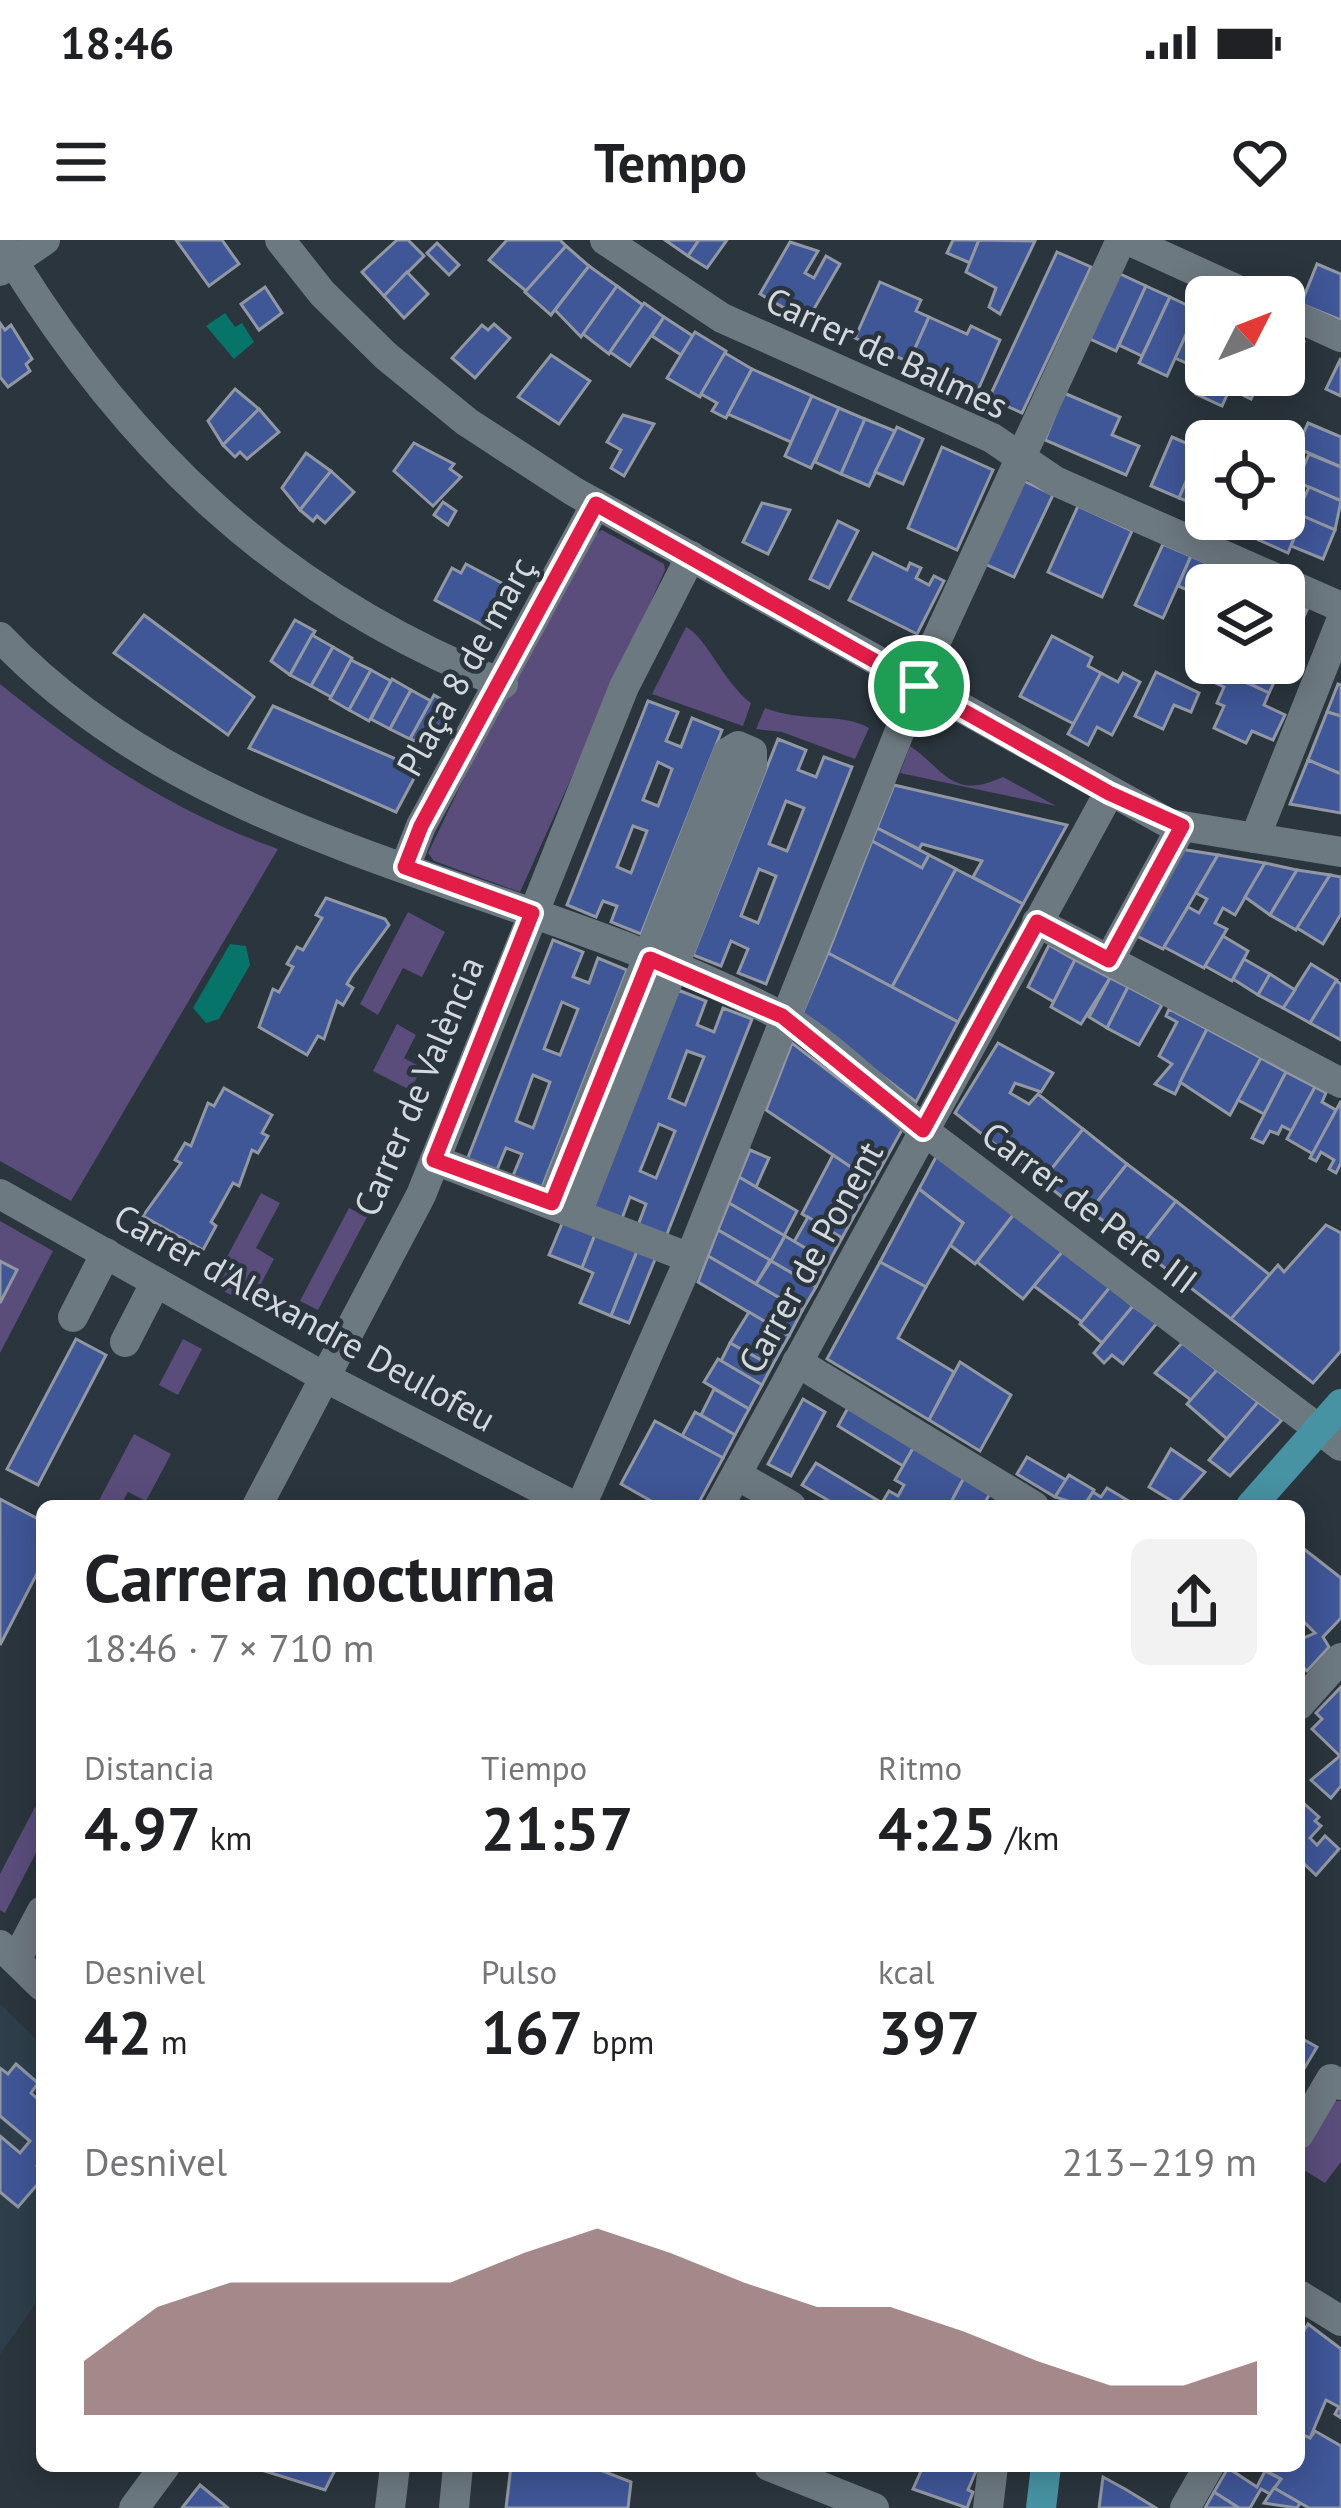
<!DOCTYPE html>
<html lang="es">
<meta charset="utf-8">
<style>
body{margin:0;font-family:"PT Sans",sans-serif;background:#f2f2f2;color:#202124;height:100vh;display:flex;flex-direction:column;font-size:45px;white-space:nowrap}
*{box-sizing:border-box;margin:0}
p{font-size:39px;color:#757577}
.icon{flex:none;width:66px;height:66px;fill:none;stroke:currentColor;stroke-width:2;stroke-linecap:round;stroke-linejoin:round}
.map{position:relative;flex:1;overflow:hidden}
.details{position:absolute;left:36px;top:1260px;width:1269px;height:972px;display:flex;flex-direction:column;background:#fff;border-radius:18px;box-shadow:0 6px 30px #0003}
.details>*{flex:none}
.needle{width:78px;rotate:48deg}
.tools{position:absolute;left:1185px;top:36px;display:grid;gap:24px}
.tools a{display:grid;place-items:center;width:120px;height:120px;border-radius:18px;background:#fff;box-shadow:0 6px 30px #0003;font-size:60px}
.pin{position:absolute;display:grid;place-items:center;width:102px;height:102px;color:#fff;margin:-51px;border:6px solid #fff;border-radius:50%;box-shadow:0 3px 12px #0007}
.round{display:grid;place-items:center;flex:none;width:126px;height:126px;border-radius:18px;background:#f2f2f2}
.headline{display:flex;align-items:center;justify-content:space-between;height:204px;padding:0 48px}
h1{font-size:66px;font-weight:700;line-height:90px}
.figures{display:grid;grid-template-columns:repeat(3,1fr);gap:18px;height:204px;padding:12px 48px}
.figures div{display:grid;align-content:center}
.figures b{font-size:60px;font-weight:700}
.figures small{font-size:33px;font-weight:400}
.figures p{font-size:33px}
.chart{height:336px;padding:24px 48px}
.chart p{display:flex;justify-content:space-between}
.chart svg{width:100%;height:216px;margin-top:12px;fill:#80585a;opacity:.7}
.status{display:flex;justify-content:space-between;align-items:center;height:84px;padding:0 60px;background:#fff;direction:ltr}
.status svg{height:33px;fill:currentColor}
header{display:flex;justify-content:space-between;align-items:center;height:156px;padding:0 48px;background:#fff;font-size:54px;font-weight:700}
.map>svg:first-child{display:block}
.built{fill:#2e3f4b}
.green{fill:#5a4d7c}
.water{fill:#07746a}
.building{fill:#3f5697;stroke:#9197a3;stroke-width:3;fill-rule:evenodd}
.lines{fill:none;stroke-linecap:round;stroke-linejoin:round}
.minor{stroke:#6d7981;stroke-width:30}
.major{stroke:#4793a3;stroke-width:30}
.route-casing{stroke:#fff;stroke-width:24}
.route{stroke:#e11d48;stroke-width:15}
.labels{text-anchor:middle;dominant-baseline:central;stroke-width:9;stroke-linejoin:round;paint-order:stroke}
.street-label{font-size:36px;fill:#d3d9de;stroke:#2b353d}
</style>
<div class="status"><b>18:46</b><svg viewBox="0 0 49 12"><path d="M0 12V9h3v3zM5 12V6h3v6zM10 12V3h3v9zM15 12V0h3v12zM26 1h20v11H26zM47 4h2v5h-2z"/></svg></div>
<header><svg class="icon" aria-label="menu" viewBox="0 0 24 24"><path d="M4 6h16M4 12h16M4 18h16"/></svg>Tempo<svg class="icon" aria-label="heart" viewBox="0 0 24 24"><path d="M12 20l-8-8c-3-5 5-10 8-4 3-6 11-1 8 4z"/></svg></header>
<div class="map">
<svg width="1341" height="2268" viewBox="0 0 1341 2268">
<rect width="100%" height="100%" fill="#2b353d"/>
<path class="built" d="M0 1764 42 1805V2055L0 2114Z"/>
<g class="green">
<path d="M602 290 664 324 665 330 520 652 434 621 428 613 483 499 596 293Z"/>
<path d="M686 387C708 399 722 441 751 463L743 486 652 454Z"/>
<path d="M0 444C87 514 173 572 278 609L71 961 0 921Z"/>
<path d="M765 468C803 483 842 472 869 488L855 519 782 492 756 489Z"/>
<path d="M910 506C944 529 952 561 1003 537L1056 566 900 533Z"/>
<path d="M408 672 445 692 422 737 403 728 378 775 360 764Z"/>
<path d="M397 784 416 795 404 818 422 828 410 850 373 831Z"/>
<path d="M261 953 280 963 256 1008 274 1019 250 1065 212 1045Z"/>
<path d="M349 968 367 977 318 1070 300 1061Z"/>
<path d="M0 981 53 1011 0 1113Z"/>
<path d="M183 1099 202 1109 178 1155 159 1145Z"/>
<path d="M134 1194 171 1214 146 1261 128 1252 120 1266H96Z"/>
<path d="M35 1567 42 1571V1601L5 1673 0 1670V1634Z"/>
<path d="M1330 1861H1341V1922L1325 1943 1299 1927V1914Z"/>
</g>
<g class="water">
<path d="M225 73 235 87 242 83 254 102 234 119 206 86Z"/>
<path d="M230 704 246 706 250 725 219 779 206 783 193 768Z"/>
</g>
<g class="building">
<path d="M176 0H222L239 24 209 46Z"/>
<path d="M397 0H408L424 16 384 56 362 32Z"/>
<path d="M507 0H560L566 6 526 51 489 20Z"/>
<path d="M665 0H699L688 16Z"/>
<path d="M699 0H727L707 28 688 16Z"/>
<path d="M953 0H979L970 23 947 13Z"/>
<path d="M979 0 1035 1 1000 74 989 67 996 48 966 32Z"/>
<path d="M790 2 818 11 805 33 814 38 826 16 840 24 807 81 760 54Z"/>
<path d="M437 3 459 25 449 35 427 13Z"/>
<path d="M566 6 589 26 551 75 525 52Z"/>
<path d="M1057 12 1091 27 1022 173 989 158Z"/>
<path d="M1317 24 1341 34V80L1301 64Z"/>
<path d="M589 26 617 46 581 97 555 70Z"/>
<path d="M407 32 428 54 404 78 384 56Z"/>
<path d="M1118 33 1146 46 1116 111 1088 98Z"/>
<path d="M880 42 921 60 916 71 929 77 909 122 855 98Z"/>
<path d="M617 46 643 65 609 114 583 94Z"/>
<path d="M1146 46 1170 57 1142 116 1119 105Z"/>
<path d="M265 47 282 73 259 90 241 64Z"/>
<path d="M1204 56 1206 57V132L1175 118Z"/>
<path d="M1170 57 1197 70 1167 136 1139 123Z"/>
<path d="M644 63 664 77 630 126 610 112Z"/>
<path d="M664 77 693 96 681 115 652 96Z"/>
<path d="M929 77 967 94 971 86 1000 100 977 152 909 122Z"/>
<path d="M0 83 5 90 11 85 32 119 26 124 30 131 8 147 0 137Z"/>
<path d="M494 84 510 98 475 138 452 118 482 85 488 90Z"/>
<path d="M695 92 726 111 700 157 667 138Z"/>
<path d="M1284 92 1304 102 1283 145 1262 136 1284 135Z"/>
<path d="M725 113 752 129 726 178 712 171 717 163 701 154Z"/>
<path d="M551 115 590 141 559 184 518 157Z"/>
<path d="M1341 118V156L1326 149Z"/>
<path d="M752 129 812 156 791 202 728 174Z"/>
<path d="M1206 132 1236 135 1222 166 1196 154Z"/>
<path d="M1236 135H1262L1251 159 1230 149Z"/>
<path d="M235 149 259 169 223 205 208 181Z"/>
<path d="M1064 153 1120 177 1112 195 1139 206 1126 235 1045 200Z"/>
<path d="M812 156 839 168 811 228 785 216Z"/>
<path d="M839 168 865 179 841 234 815 222Z"/>
<path d="M259 169 279 192 247 219 240 212 235 217 223 205Z"/>
<path d="M623 175 654 184 624 236 611 228 621 210 607 202Z"/>
<path d="M865 179 895 191 869 246 841 234Z"/>
<path d="M1308 183 1341 197V227L1297 208Z"/>
<path d="M897 187 923 199 903 244 875 232Z"/>
<path d="M1172 197 1200 209 1179 258 1151 246Z"/>
<path d="M414 203 454 224 450 229 461 237 433 266 394 231Z"/>
<path d="M942 207 993 230 957 310 908 288Z"/>
<path d="M1200 209 1206 212V269L1179 258Z"/>
<path d="M306 213 331 231 300 270 282 248Z"/>
<path d="M1309 214 1341 227V261L1297 242Z"/>
<path d="M331 231 354 252 325 283 317 276 313 281 300 270Z"/>
<path d="M1024 241 1053 255 1014 337 985 324Z"/>
<path d="M1309 247 1341 261 1335 290 1297 274Z"/>
<path d="M443 262 456 271 448 285 434 275Z"/>
<path d="M762 263 790 270 768 314 743 302Z"/>
<path d="M1078 266 1132 291 1102 357 1048 332Z"/>
<path d="M1284 268 1303 276 1288 313 1259 300 1269 279H1284Z"/>
<path d="M1303 276 1335 290 1323 319 1291 306Z"/>
<path d="M1235 279H1269L1259 300 1231 288Z"/>
<path d="M838 281 858 291 829 348 810 339Z"/>
<path d="M1163 304 1191 316 1163 378 1135 365Z"/>
<path d="M873 313 907 330 910 323 921 328 916 338 929 345 934 336 944 341 917 394 849 360Z"/>
<path d="M1191 316 1238 338 1235 345H1206V358L1178 346Z"/>
<path d="M466 324 515 350 490 389 435 360 452 328 461 333Z"/>
<path d="M1284 359 1307 370 1294 398 1284 394Z"/>
<path d="M144 375 254 457 228 495 114 413Z"/>
<path d="M295 380 315 391 290 435 271 421Z"/>
<path d="M312 395 333 407 311 446 290 435Z"/>
<path d="M1052 396 1092 417 1088 426 1101 433 1074 484 1020 456Z"/>
<path d="M333 407 352 418 331 457 311 446Z"/>
<path d="M351 420 371 430 349 470 330 459Z"/>
<path d="M1209 423H1283L1269 453Z"/>
<path d="M1216 429 1269 453 1264 465 1285 475 1273 500 1252 491 1246 503 1214 488 1224 466 1217 463 1224 447 1211 441Z"/>
<path d="M371 430 391 441 369 481 349 470Z"/>
<path d="M1156 432 1199 453 1191 472 1174 465 1163 489 1135 476Z"/>
<path d="M1101 433 1118 442 1123 433 1140 442 1112 495 1097 487 1088 505 1068 494Z"/>
<path d="M392 439 411 450 390 489 371 479Z"/>
<path d="M1338 444 1341 445V476L1327 472Z"/>
<path d="M411 450 431 461 410 499 390 489Z"/>
<path d="M434 455 453 466 432 508 410 499Z"/>
<path d="M648 461 678 472 666 501 681 507 692 478 722 490 641 694 611 682 617 666 603 661 596 677 567 665ZM658 522 672 529 658 566 643 560ZM633 586 647 591 631 633 617 627Z"/>
<path d="M273 466 419 529 396 572 249 508Z"/>
<path d="M1327 472 1341 476V534L1308 520Z"/>
<path d="M778 499 806 510 798 530 816 537 824 517 852 527 766 744 738 733 748 709 731 701 721 726 693 715ZM786 561 804 568 787 611 769 604ZM759 629 776 636 758 683 741 676Z"/>
<path d="M1308 520 1341 534V573L1290 564Z"/>
<path d="M894 545 1067 585 1023 664 973 637 982 621 922 604 919 609 877 588Z"/>
<path d="M877 588 929 615 922 628 872 601Z"/>
<path d="M872 601 922 628 929 615 956 629 892 747 828 713Z"/>
<path d="M1180 609 1218 615 1163 709 1133 694Z"/>
<path d="M1218 615 1265 623 1235 675 1223 668 1215 683 1227 689 1204 728 1164 707 1188 667 1199 673 1207 659 1196 653Z"/>
<path d="M1265 623 1297 630 1270 675 1245 657Z"/>
<path d="M956 629 1023 664 958 782 892 747Z"/>
<path d="M1297 630 1330 635 1296 690 1270 675Z"/>
<path d="M1330 635 1341 637V674L1323 704 1297 688Z"/>
<path d="M326 658 385 679 389 685 353 734 347 744 353 748 343 765 337 761 324 799 318 796 307 815 259 787 273 749 279 752 293 727 287 724 297 707 303 710 322 678 316 675Z"/>
<path d="M1223 696 1248 711 1232 741 1205 726Z"/>
<path d="M553 700 583 712 573 737 589 743 598 718 627 730 541 950 512 938 522 914 506 908 496 932 467 920ZM562 762 578 769 560 815 544 809ZM533 835 550 842 533 888 516 881Z"/>
<path d="M1049 705 1075 720 1054 762 1028 747Z"/>
<path d="M828 713 958 782 916 862 802 774Z"/>
<path d="M1244 719 1270 734 1258 755 1233 739Z"/>
<path d="M1075 720 1110 738 1081 784 1051 767Z"/>
<path d="M1311 724 1337 740 1310 783 1283 768Z"/>
<path d="M1270 734 1295 750 1283 768 1258 755Z"/>
<path d="M1110 738 1128 747 1107 788 1089 777Z"/>
<path d="M1336 741 1341 744V800L1310 783Z"/>
<path d="M1128 747 1162 765 1139 805 1107 788Z"/>
<path d="M678 750 706 761 697 785 714 792 723 768 752 779 665 999 637 988 646 964 630 957 621 981 591 969ZM687 811 704 817 685 865 669 858ZM659 884 675 891 656 938 640 931Z"/>
<path d="M1169 769 1207 789 1175 854 1155 844 1172 824 1159 816 1177 782 1166 776Z"/>
<path d="M1207 789 1261 818 1230 875 1180 842Z"/>
<path d="M792 803 903 888 873 942 766 870Z"/>
<path d="M998 803 1053 833 1041 852 1015 843 1010 853 1029 864 1038 854 1083 889 1042 941 955 873Z"/>
<path d="M1261 818 1286 832 1264 874 1238 860Z"/>
<path d="M1286 832 1315 847 1292 891 1282 886 1278 894 1270 891 1263 903 1252 898Z"/>
<path d="M1315 847 1326 853 1322 862 1336 870 1313 914 1287 899Z"/>
<path d="M224 848 272 875 262 893 268 896 258 913 252 910 239 946 233 943 217 972 211 982 216 986 203 1010 143 976 181 923 175 920 185 903 191 906 208 863 214 866Z"/>
<path d="M1341 861V923L1336 933 1329 929 1334 920 1321 912 1316 921 1310 918Z"/>
<path d="M1083 889 1127 924 1090 971 1082 973 1042 941Z"/>
<path d="M750 910 769 918 756 947 739 937Z"/>
<path d="M833 915 873 942 842 998 802 974Z"/>
<path d="M937 915 1014 974 975 1024 950 1005 963 983 919 949Z"/>
<path d="M1127 924 1176 961 1139 1008 1090 971Z"/>
<path d="M739 937 797 971 784 996 729 963Z"/>
<path d="M919 949 963 983 926 1047 880 1022Z"/>
<path d="M1176 961 1270 1035 1231 1079 1139 1008Z"/>
<path d="M729 963 785 996 771 1021 718 990Z"/>
<path d="M1014 974 1063 1011 1023 1059 977 1022Z"/>
<path d="M808 977 842 998 829 1022 794 1002Z"/>
<path d="M564 979 596 992 582 1028 549 1015Z"/>
<path d="M1326 985 1341 993V1111L1313 1143 1231 1079 1278 1025 1284 1032Z"/>
<path d="M718 990 770 1020 756 1044 708 1016Z"/>
<path d="M596 992 638 1009 611 1076 580 1063 593 1033 582 1028Z"/>
<path d="M785 996 829 1022 816 1047 771 1021Z"/>
<path d="M638 1009 656 1017 629 1083 611 1076Z"/>
<path d="M1063 1011 1110 1047 1082 1082 1034 1046Z"/>
<path d="M708 1016 802 1071 789 1096 698 1042Z"/>
<path d="M0 1021 17 1030 0 1063Z"/>
<path d="M771 1021 816 1047 802 1071 756 1044Z"/>
<path d="M880 1022 926 1047 898 1098 954 1132 929 1180 827 1119Z"/>
<path d="M1110 1047 1133 1066 1102 1103 1080 1084Z"/>
<path d="M1133 1066 1157 1083 1123 1124 1112 1115 1104 1123 1094 1113Z"/>
<path d="M749 1072 789 1096 772 1126 730 1103Z"/>
<path d="M76 1099 106 1115 38 1245 7 1229Z"/>
<path d="M730 1103 772 1126 762 1145 721 1121Z"/>
<path d="M1182 1103 1217 1130 1191 1160 1155 1133Z"/>
<path d="M718 1119 762 1145 749 1169 704 1142Z"/>
<path d="M960 1122 1011 1155 980 1211 929 1180Z"/>
<path d="M1217 1130 1258 1162 1227 1199 1187 1164Z"/>
<path d="M714 1149 749 1169 735 1195 701 1175Z"/>
<path d="M803 1159 825 1172 791 1236 768 1224Z"/>
<path d="M1258 1162 1282 1180 1230 1236 1209 1220Z"/>
<path d="M850 1164 916 1203 903 1226 838 1186Z"/>
<path d="M695 1172 735 1195 723 1218 682 1196Z"/>
<path d="M655 1181 723 1218 697 1266H660L621 1244Z"/>
<path d="M916 1203 966 1234 949 1266H880L889 1251 898 1256 904 1245 895 1240Z"/>
<path d="M1171 1209 1205 1232 1177 1264 1149 1247Z"/>
<path d="M1027 1217 1066 1240 1055 1257 1017 1234Z"/>
<path d="M816 1223 882 1263 880 1266H838L802 1245Z"/>
<path d="M966 1234 992 1250 983 1266H949Z"/>
<path d="M1069 1235 1094 1250 1084 1266 1055 1257Z"/>
<path d="M1107 1248 1137 1266H1084L1093 1252 1101 1257Z"/>
<path d="M0 1259 42 1281V1324L0 1405Z"/>
<path d="M1304 1309 1341 1338V1378L1323 1397 1329 1407 1307 1431 1299 1424V1400L1315 1393 1299 1377V1315Z"/>
<path d="M1341 1447V1546L1331 1558 1311 1540 1340 1516 1312 1489 1322 1479 1316 1473Z"/>
<path d="M1299 1559 1319 1577 1315 1581 1321 1586 1310 1598 1317 1605 1325 1596 1339 1609 1316 1635 1299 1619Z"/>
<path d="M1299 1797 1317 1807 1299 1837Z"/>
<path d="M16 1824 38 1843 31 1853 42 1863V1920L37 1926 42 1939 18 1967 0 1952V1896L20 1913 30 1901 0 1876V1828L8 1834Z"/>
<path d="M1308 2084 1341 2109V2178L1335 2174 1339 2167 1326 2160 1310 2198 1299 2193V2099Z"/>
<path d="M1315 2191 1341 2206V2268H1309L1274 2248 1281 2239 1257 2226H1299V2193L1310 2198Z"/>
<path d="M249 2226H337L325 2250Z"/>
<path d="M511 2226H590L631 2242 628 2268H506Z"/>
<path d="M917 2226H972L976 2231 968 2250 973 2252 967 2268 913 2249 921 2231Z"/>
<path d="M1228 2228 1257 2247 1265 2231 1281 2239 1270 2254 1261 2249 1250 2268H1239L1214 2252Z"/>
<path d="M1103 2237 1125 2249 1156 2268H1099Z"/>
<path d="M200 2245 228 2268H182Z"/>
<path d="M1274 2248 1300 2263 1297 2268 1264 2263Z"/>
<path d="M1214 2252 1239 2268H1205Z"/>
</g>
<g class="lines">
<g class="minor">
<path d="M0 0C124 207 277 354 503 444"/>
<path d="M280 0 322 53 386 116 467 182 573 251 1170 584 1341 612"/>
<path d="M605 0 722 78 992 198 1055 241 1341 367"/>
<path d="M1128 0 1253 57"/>
<path d="M0 31 45 0"/>
<path d="M1284 71 1341 97"/>
<path d="M0 397C205 613 526 641 779 775 829 801 888 863 935 899 1070 1002 1206 1103 1341 1206"/>
<path d="M1255 598 1341 381"/>
<path d="M405 627 421 586 596 264"/>
<path d="M1037 682 1341 843"/>
<path d="M1109 720 1182 586"/>
<path d="M435 920 690 1018"/>
<path d="M0 954 326 1138 574 1266"/>
<path d="M552 963 728 512 738 506 752 512V526L577 973"/>
<path d="M73 1077 106 1013"/>
<path d="M125 1102 156 1042"/>
<path d="M797 1122 1034 1266"/>
<path d="M737 1235 791 1266"/>
<path d="M257 1266 421 955 624 447 691 316"/>
<path d="M581 1266 690 1018 932 410 1121 0"/>
<path d="M719 1266 1109 553"/>
<path d="M1299 1465 1341 1418"/>
<path d="M0 1705 42 1746"/>
<path d="M16 1720 42 1671"/>
<path d="M1299 1894 1331 1839 1341 1845"/>
<path d="M1299 2055 1341 2081"/>
<path d="M769 2226 874 2268"/>
<path d="M134 2268 165 2226"/>
<path d="M390 2268 395 2226"/>
<path d="M454 2268 458 2226"/>
<path d="M988 2268 993 2226"/>
<path d="M1185 2268 1209 2226"/>
</g>
<g class="major">
<path d="M1251 1266 1341 1164"/>
<path d="M1041 2268 1046 2226"/>
</g>
</g>
<g class="lines">
<g class="route-casing">
<path id="route" d="M596 264 1109 553 1182 586 1109 720 1037 682 923 890 782 776 650 719 552 963 434 920 532 673 405 627 421 586Z"/>
</g>
<use href="#route" class="route"/>
</g>
<g class="labels">
<g class="street-label">
<text transform="translate(887 112) rotate(25)">Carrer de Balmes</text>
<text transform="translate(465 426) rotate(-61)">Plaça 8 de març</text>
<text transform="translate(418 846) rotate(-67)">Carrer de València</text>
<text transform="translate(1090 967) rotate(37)">Carrer de Pere III</text>
<text transform="translate(810 1017) rotate(-61)">Carrer de Ponent</text>
<text transform="translate(305 1077) rotate(29)">Carrer d'Alexandre Deulofeu</text>
</g>
</g>
</svg>
<div class="tools">
<a><svg class="needle" viewBox="-14 -14 28 28"><path d="M0-13l5 13h-10z" fill="#e53935"/><path d="M0 13l5-13h-10z" fill="#757577"/></svg></a>
<a><svg class="icon" aria-label="locate" viewBox="0 0 24 24"><circle cx="12" cy="12" r="6"/><path d="M12 2v4M12 18v4M2 12h4M18 12h4"/></svg></a>
<a><svg class="icon" aria-label="layers" viewBox="0 0 24 24"><path d="M12 4l9 5-9 5-9-5zM3 14l9 5 9-5"/></svg></a>
</div>
<div class="pin" style="left:919px;top:446px;background:#1e9e55"><svg class="icon" aria-label="arrive" viewBox="0 0 24 24"><path d="M6 21V4h12l-3 4 3 4H6"/></svg></div>
<section class="details">
<div class="headline"><div><h1>Carrera nocturna</h1><p>18:46 · 7 × 710 m</p></div><a class="round"><svg class="icon" aria-label="share" viewBox="0 0 24 24"><path d="M12 15V3M7 8l5-5 5 5M5 13v7h14v-7"/></svg></a></div>
<div class="figures">
<div><p>Distancia</p><b>4.97<small> km</small></b></div>
<div><p>Tiempo</p><b>21:57</b></div>
<div><p>Ritmo</p><b>4:25<small> /km</small></b></div>
</div>
<div class="figures">
<div><p>Desnivel</p><b>42<small> m</small></b></div>
<div><p>Pulso</p><b>167<small> bpm</small></b></div>
<div><p>kcal</p><b>397</b></div>
</div>
<div class="chart"><p><span>Desnivel</span>213–219 m</p>
<svg viewBox="0 0 160 44" preserveAspectRatio="none"><path d="M0 44V33L10 22L20 17L30 17L40 17L50 17L60 11L70 6L80 11L90 17L100 22L110 22L120 27L130 33L140 38L150 38L160 33V44z"/></svg>
</div>
</section>
</div>
